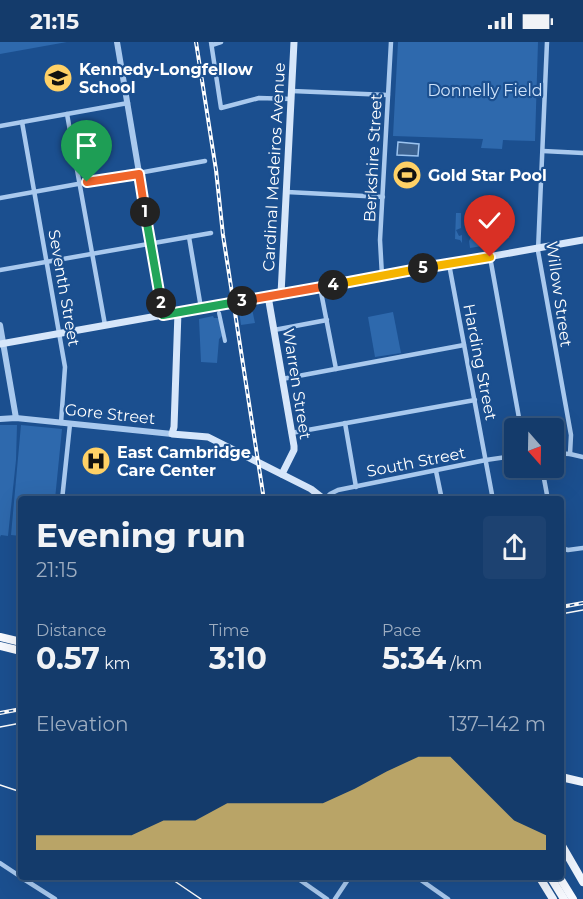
<!DOCTYPE html>
<meta charset="utf-8">
<style>
body{margin:0;font-family:Montserrat,sans-serif;background:#1d4271;color:#f1f3f6;height:100vh;display:flex;flex-direction:column;font-size:22px;white-space:nowrap}
*{box-sizing:border-box;margin:0}
p{font-size:20px;color:#9dadc1}
.icon{flex:none;width:33px;height:33px;fill:none;stroke:currentColor;stroke-width:2;stroke-linecap:round;stroke-linejoin:round}
.map{position:relative;flex:1;overflow:hidden}
.panel{position:absolute;left:18px;top:454px;width:546px;height:384px;display:flex;flex-direction:column;background:#143b6b;border-radius:6px;box-shadow:0 6px 24px #0002,0 0 0 2px #33557e}
.panel>*{flex:none}
.needle{width:39px;rotate:160deg}
.controls{position:absolute;left:504px;top:376px;display:grid;gap:12px}
.controls a{display:grid;place-items:center;width:60px;height:60px;border-radius:6px;background:#143b6b;box-shadow:0 6px 24px #0002,0 0 0 2px #33557e;font-size:30px}
.pin{position:absolute;display:grid;place-items:center;width:51px;height:51px;color:#fff;margin:-62px -26px;border-radius:50% 50% 50% 0;rotate:-45deg;box-shadow:0 0 6px #0007}
.pin .icon{rotate:45deg}
.km{position:absolute;width:30px;height:30px;margin:-15px;border-radius:50%;background:#222;color:#fff;font-size:16px;line-height:30px;text-align:center}
.round{display:grid;place-items:center;flex:none;width:63px;height:63px;border-radius:6px;background:#1d4271}
.overview{display:flex;align-items:center;justify-content:space-between;height:102px;padding:0 18px}
h1{font-size:33px;font-weight:700;line-height:45px}
.metrics{display:grid;grid-template-columns:repeat(3,1fr);gap:9px;height:102px;padding:6px 18px}
.metrics div{display:grid;align-content:center}
.metrics b{font-size:30px;font-weight:700}
.metrics small{font-size:16px;font-weight:400}
.metrics p{font-size:16px}
.chart{height:168px;padding:12px 18px}
.chart p{display:flex;justify-content:space-between}
.chart svg{width:100%;height:108px;margin-top:6px;fill:#ffd166;opacity:.7}
.status{display:flex;justify-content:space-between;align-items:center;height:42px;padding:0 30px;background:#143b6b;direction:ltr}
.status svg{height:16px;fill:currentColor}
.map>svg:first-child{display:block}
.green{fill:#2e69ad}
.water{fill:#3c6290;stroke:#9cc4f0;stroke-width:1.5}
.lines{fill:none;stroke-linecap:round;stroke-linejoin:round}
.pedestrian{stroke:#a9c9ee;stroke-width:4}
.minor{stroke:#a9c9ee;stroke-width:4.5}
.tertiary{stroke:#a9c9ee;stroke-width:6}
.secondary{stroke:#d6e6fa;stroke-width:7}
.primary{stroke:#f0f6ff;stroke-width:8}
.trunk{stroke:#f8faff;stroke-width:8}
.tram{stroke:#fff;stroke-width:1.5}
.rail-casing{stroke:#fff;stroke-width:4}
.rail{stroke:#1b4f8f;stroke-width:1.5;stroke-dasharray:4.5;stroke-linecap:butt}
.split-1-casing{stroke:#fff;stroke-width:12}
.split-2-casing{stroke:#fff;stroke-width:12}
.split-3-casing{stroke:#fff;stroke-width:12}
.split-4-casing{stroke:#fff;stroke-width:12}
.split-5-casing{stroke:#fff;stroke-width:12}
.split-6-casing{stroke:#fff;stroke-width:12}
.split-1{stroke:#f0652b;stroke-width:8}
.split-2{stroke:#22a559;stroke-width:8}
.split-3{stroke:#22a559;stroke-width:8}
.split-4{stroke:#f0652b;stroke-width:8}
.split-5{stroke:#f5b400;stroke-width:8}
.split-6{stroke:#f5b400;stroke-width:8}
.labels{text-anchor:middle;dominant-baseline:central;stroke-width:4.5;stroke-linejoin:round;paint-order:stroke}
.poi-label{font-size:16px;font-weight:bold;fill:#fff;stroke:#1b4f8f;text-anchor:start}
.park-label{font-size:16px;fill:#cfe3fa;stroke:#1b4f8f}
.street-label{font-size:16px;fill:#fff;stroke:#1b4f8f}
</style>
<div class="status"><b>21:15</b><svg viewBox="0 0 49 12"><path d="M0 12V9h3v3zM5 12V6h3v6zM10 12V3h3v9zM15 12V0h3v12zM26 1h20v11H26zM47 4h2v5h-2z"/></svg></div>
<div class="map">
<svg width="583" height="857" viewBox="0 0 583 857">
<rect width="100%" height="100%" fill="#1b4f8f"/>
<g class="green">
<path d="M0 0H67L0 12Z"/>
<path d="M398 0H538L535 99 503 98 502 107 481 106 483 97 393 94Z"/>
<path d="M456 171H461V186L456 188 459 194 462 193V201L460 198 455 197Z"/>
<path d="M489 188 495 189 494 202 470 206 469 199 472 193 481 191 479 189Z"/>
<path d="M252 267 255 281 241 283 239 269Z"/>
<path d="M393 270 401 311 375 315 368 275Z"/>
<path d="M213 274 214 276H219L222 294 219 297 217 321 201 320 199 277Z"/>
<path d="M0 383H17L16 418 8 494 1 493 0 495Z"/>
<path d="M21 383 62 387 55 457 21 458V494L11 493Z"/>
</g>
<path class="water" d="M398 100 419 102 418 114 397 113Z"/>
<g class="lines">
<path class="pedestrian" d="M219 271 225 299"/>
<g class="minor">
<path d="M211 0 221 66 259 56 292 57"/>
<path d="M547 0 538 209 571 393 570 412"/>
<path d="M212 3 221 0"/>
<path d="M292 49 388 53"/>
<path d="M67 72 105 283"/>
<path d="M22 80 65 325 61 381"/>
<path d="M0 84 128 61"/>
<path d="M543 109 583 111"/>
<path d="M287 150 383 155"/>
<path d="M0 156 205 119"/>
<path d="M189 195 201 266"/>
<path d="M490 215 521 387"/>
<path d="M449 222 493 458"/>
<path d="M0 228 211 191"/>
<path d="M382 234 380 198 391 0"/>
<path d="M320 245 336 327"/>
<path d="M274 288 327 278"/>
<path d="M282 337 464 303"/>
<path d="M345 381 356 445"/>
<path d="M291 391 475 358"/>
<path d="M554 411 570 412 583 415"/>
<path d="M542 426 548 458"/>
<path d="M436 429 442 458"/>
<path d="M325 457 330 452 338 448 486 418 514 414"/>
<path d="M62 458 70 382"/>
<path d="M561 506 568 508 583 506"/>
<path d="M0 821 21 835"/>
<path d="M22 836 55 857"/>
<path d="M297 836 327 857"/>
<path d="M418 836 448 857"/>
<path d="M335 857 349 836"/>
</g>
<g class="tertiary">
<path d="M117 0 163 273"/>
<path d="M0 283 16 376"/>
<path d="M0 377 16 376 172 392"/>
</g>
<g class="secondary">
<path d="M281 252 294 0"/>
<path d="M268 254 294 404V408L282 432"/>
<path d="M178 270 174 385 172 392 208 395 311 447 325 458"/>
<path d="M0 302 583 198"/>
</g>
<g class="primary">
<path d="M561 735 583 740"/>
<path d="M561 802 583 840"/>
<path d="M540 836 553 857"/>
</g>
<g class="trunk">
<path d="M0 595 21 600"/>
<path d="M0 604 21 609"/>
<path d="M551 836 564 857"/>
<path d="M560 836 573 857"/>
</g>
<g class="tram">
<path d="M561 572 583 568"/>
<path d="M0 685 21 681"/>
<path d="M0 743 21 750"/>
<path d="M170 836 201 857"/>
</g>
<g class="rail-casing">
<g id="rail">
<path d="M196 0 216 128 223 193 264 458"/>
<path d="M561 565 583 561"/>
<path d="M0 671 21 667"/>
</g>
</g>
<use href="#rail" class="rail"/>
</g>
<g class="lines">
<g class="split-1-casing">
<path id="split-1" d="M87 140 139 132 145 170"/>
</g>
<g class="split-2-casing">
<path id="split-2" d="M145 170 161 261"/>
</g>
<g class="split-3-casing">
<path id="split-3" d="M161 261 163 273 242 259"/>
</g>
<g class="split-4-casing">
<path id="split-4" d="M242 259 333 243"/>
</g>
<g class="split-5-casing">
<path id="split-5" d="M333 243 423 226"/>
</g>
<g class="split-6-casing">
<path id="split-6" d="M423 226 490 215"/>
</g>
<use href="#split-1" class="split-1"/>
<use href="#split-2" class="split-2"/>
<use href="#split-3" class="split-3"/>
<use href="#split-4" class="split-4"/>
<use href="#split-5" class="split-5"/>
<use href="#split-6" class="split-6"/>
</g>
<defs>
<g id="school-disc" transform="scale(1.5)"><circle r="9.5" fill="#ffd166" stroke="#1b4f8f"/><path d="M0-5L7-2L0 1L-7-2ZM-4 1L0 2.5L4 1V4Q0 6-4 4Z" fill="#111"/></g>
<g id="stadium-disc" transform="scale(1.5)"><circle r="9.5" fill="#ffd166" stroke="#1b4f8f"/><path d="M0-5a6.5 5 0 1 0 0 10a6.5 5 0 1 0 0-10ZM-3.5-1.8h7v3.6h-7Z" fill="#111"/></g>
<g id="hospital-disc" transform="scale(1.5)"><circle r="9.5" fill="#ffd166" stroke="#1b4f8f"/><path d="M-5-5h3v3.5h4V-5h3V5h-3V1.5h-4V5h-3Z" fill="#111"/></g>
</defs>
<g fill-rule="evenodd">
<use href="#school-disc" x="58" y="36"/>
<use href="#stadium-disc" x="407" y="133"/>
<use href="#hospital-disc" x="96" y="419"/>
</g>
<g class="labels">
<g class="poi-label">
<text x="79" y="27">Kennedy-Longfellow<tspan x="79" dy="18">School</tspan></text>
<text x="428" y="133">Gold Star Pool</text>
<text x="117" y="410">East Cambridge<tspan x="117" dy="18">Care Center</tspan></text>
</g>
<g class="park-label">
<text x="485" y="48">Donnelly Field</text>
</g>
<g class="street-label">
<text transform="translate(373 116) rotate(-87)">Berkshire Street</text>
<text transform="translate(274 125) rotate(-87)">Cardinal Medeiros Avenue</text>
<text transform="translate(64 246) rotate(80)">Seventh Street</text>
<text transform="translate(559 252) rotate(82)">Willow Street</text>
<text transform="translate(480 320) rotate(79)">Harding Street</text>
<text transform="translate(297 342) rotate(81)">Warren Street</text>
<text transform="translate(110 372) rotate(6)">Gore Street</text>
<text transform="translate(416 420) rotate(-11)">South Street</text>
</g>
</g>
</svg>
<div class="controls">
<a><svg class="needle" viewBox="-14 -14 28 28"><path d="M0-13l5 13h-10z" fill="#e53935"/><path d="M0 13l5-13h-10z" fill="#9dadc1"/></svg></a>
</div>
<div class="pin" style="left:87px;top:140px;background:#1e9e55"><svg class="icon" aria-label="arrive" viewBox="0 0 24 24"><path d="M6 21V4h12l-3 4 3 4H6"/></svg></div>
<div class="pin" style="left:490px;top:215px;background:#d93025"><svg class="icon" aria-label="check" viewBox="0 0 24 24"><path d="M5 12l5 5 9-10"/></svg></div>
<b class="km" style="left:145px;top:170px">1</b>
<b class="km" style="left:161px;top:261px">2</b>
<b class="km" style="left:242px;top:259px">3</b>
<b class="km" style="left:333px;top:243px">4</b>
<b class="km" style="left:423px;top:226px">5</b>
<section class="panel">
<div class="overview"><div><h1>Evening run</h1><p>21:15</p></div><a class="round"><svg class="icon" aria-label="share" viewBox="0 0 24 24"><path d="M12 15V3M7 8l5-5 5 5M5 13v7h14v-7"/></svg></a></div>
<div class="metrics">
<div><p>Distance</p><b>0.57<small> km</small></b></div>
<div><p>Time</p><b>3:10</b></div>
<div><p>Pace</p><b>5:34<small> /km</small></b></div>
</div>
<div class="chart"><p><span>Elevation</span>137–142 m</p>
<svg viewBox="0 0 160 44" preserveAspectRatio="none"><path d="M0 44V38L10 38L20 38L30 38L40 32L50 32L60 25L70 25L80 25L90 25L100 19L110 12L120 6L130 6L140 19L150 32L160 38V44z"/></svg>
</div>
</section>
</div>
